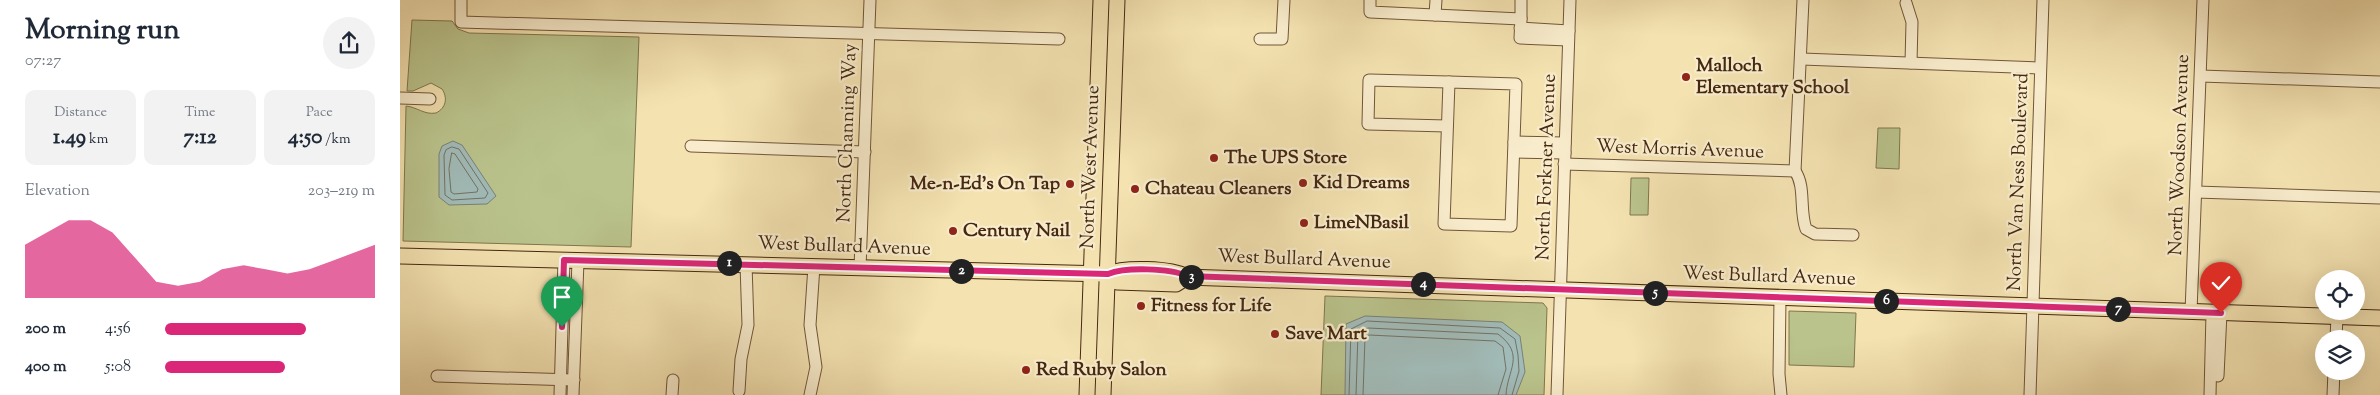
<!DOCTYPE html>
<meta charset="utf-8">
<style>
body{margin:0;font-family:"Sorts Mill Goudy",serif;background:#f2f2f3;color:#1f2937;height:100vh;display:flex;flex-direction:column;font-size:19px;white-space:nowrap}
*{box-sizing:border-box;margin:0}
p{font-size:16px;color:#747a83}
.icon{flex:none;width:28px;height:28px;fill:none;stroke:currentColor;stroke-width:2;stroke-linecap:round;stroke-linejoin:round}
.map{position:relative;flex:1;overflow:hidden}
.panel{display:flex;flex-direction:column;background:#fff;width:400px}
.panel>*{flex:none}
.controls{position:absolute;left:1915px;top:270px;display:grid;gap:10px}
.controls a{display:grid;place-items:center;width:50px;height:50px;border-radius:50%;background:#fff;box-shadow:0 5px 20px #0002;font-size:25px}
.pin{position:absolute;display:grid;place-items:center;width:42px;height:42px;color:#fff;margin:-51px -21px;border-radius:50% 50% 50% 0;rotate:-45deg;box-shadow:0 0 5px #0007}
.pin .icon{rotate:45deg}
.km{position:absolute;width:25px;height:25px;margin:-12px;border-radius:50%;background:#222;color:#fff;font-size:14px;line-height:25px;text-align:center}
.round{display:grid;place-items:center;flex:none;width:52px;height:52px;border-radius:26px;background:#f2f2f3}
.head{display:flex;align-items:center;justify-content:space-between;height:85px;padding:0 25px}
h1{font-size:28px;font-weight:800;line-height:38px}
.stats{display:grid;grid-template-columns:repeat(3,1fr);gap:8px;height:85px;padding:5px 25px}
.stats div{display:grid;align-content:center;border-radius:10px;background:#f2f2f3;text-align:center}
.stats b{font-size:21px;font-weight:800}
.stats small{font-size:14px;font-weight:400}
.stats p{font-size:14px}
.chart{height:140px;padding:10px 25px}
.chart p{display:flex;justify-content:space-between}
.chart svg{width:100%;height:90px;margin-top:5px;fill:#db2777;opacity:.7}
ul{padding:0 25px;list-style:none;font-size:16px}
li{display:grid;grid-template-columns:80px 60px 1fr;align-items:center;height:38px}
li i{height:12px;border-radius:6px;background:#db2777}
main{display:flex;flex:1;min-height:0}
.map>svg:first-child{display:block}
.green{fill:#bac38c;stroke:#80764e}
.water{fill:#a1bbb8;stroke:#7c8075}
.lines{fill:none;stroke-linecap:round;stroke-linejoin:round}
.shore{stroke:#737264;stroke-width:1}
.minor-casing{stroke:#715639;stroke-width:13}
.major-casing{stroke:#452811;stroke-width:17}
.minor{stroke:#f8eccc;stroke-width:11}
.major{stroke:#f4e2b1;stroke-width:15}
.route-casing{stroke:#fff;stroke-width:10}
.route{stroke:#db2777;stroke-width:6}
.poi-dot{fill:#8f2418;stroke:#f8eccc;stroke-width:2}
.labels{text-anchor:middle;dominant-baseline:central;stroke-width:4.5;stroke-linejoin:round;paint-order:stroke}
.poi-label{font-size:19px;font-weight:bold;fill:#452811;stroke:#f8eccc;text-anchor:start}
.street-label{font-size:19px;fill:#452811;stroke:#f8eccc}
</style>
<main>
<section class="panel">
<div class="head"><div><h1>Morning run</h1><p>07:27</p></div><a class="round"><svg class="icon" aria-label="share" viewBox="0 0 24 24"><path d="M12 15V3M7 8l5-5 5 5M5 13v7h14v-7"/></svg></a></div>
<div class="stats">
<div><p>Distance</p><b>1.49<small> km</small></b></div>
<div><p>Time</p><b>7:12</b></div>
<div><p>Pace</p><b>4:50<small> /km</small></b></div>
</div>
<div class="chart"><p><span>Elevation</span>203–219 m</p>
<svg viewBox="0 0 160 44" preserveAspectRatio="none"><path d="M0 44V18L10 12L20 6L30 6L40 12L50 24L60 36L70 38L80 36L90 30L100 28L110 30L120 32L130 30L140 26L150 22L160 18V44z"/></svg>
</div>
<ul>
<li><b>200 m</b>4:56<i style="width:67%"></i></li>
<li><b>400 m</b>5:08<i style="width:57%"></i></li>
</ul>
</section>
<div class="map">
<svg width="1980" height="395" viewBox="0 0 1980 395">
<rect width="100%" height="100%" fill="#f4e2b1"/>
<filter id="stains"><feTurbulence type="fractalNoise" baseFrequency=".004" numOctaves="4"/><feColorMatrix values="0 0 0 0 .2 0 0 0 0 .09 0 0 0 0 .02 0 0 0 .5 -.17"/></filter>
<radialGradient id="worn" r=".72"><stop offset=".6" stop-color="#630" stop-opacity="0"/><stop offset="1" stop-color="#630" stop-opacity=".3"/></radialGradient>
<g class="green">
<path d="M12 20 52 21 58 29 69 33 239 37 231 247 3 241 6 106C17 107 24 115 36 113 46 108 48 98 42 89L31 83 13 91H7Z"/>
<path d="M1478 128H1500L1499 169 1476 168Z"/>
<path d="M1231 178H1249L1248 215H1230Z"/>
<path d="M925 296 1143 303 1147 308 1144 395H921Z"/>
<path d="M1389 311 1456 313 1454 367 1389 365Z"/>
</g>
<g class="water">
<path d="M53 141 62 145 96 196 87 204 49 205 39 197V154L42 146Z"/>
<path d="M965 316 1102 322 1120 336 1125 372 1116 395H945L946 324Z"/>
</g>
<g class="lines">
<g class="shore">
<path d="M52 147 59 149 88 193 85 198 52 200 45 195 44 155 46 150Z"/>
<path d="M52 153 55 154 78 189 77 192 54 194 51 192 49 169Z"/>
<path d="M949 395 951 329 967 321 1100 328 1115 339 1118 355 1119 371 1112 395"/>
<path d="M956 395 958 333 968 328 1098 334C1126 355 1107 370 1106 395"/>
<path d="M963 395 965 338 969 335 1095 341 1103 347 1106 369 1098 395"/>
</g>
<g class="minor-casing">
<g id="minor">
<path d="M61 0V22L659 39"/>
<path d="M970 0V12L1121 19 1120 38 1168 40"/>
<path d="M1506 3 1512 22 1511 63"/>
<path d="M1035 15 1036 0"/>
<path d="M1121 19V0"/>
<path d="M1120 28 1169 31"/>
<path d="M860 39H882L884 0"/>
<path d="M1402 59 1640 68"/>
<path d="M1801 76 1980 82"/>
<path d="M1049 82 1116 84 1111 226 1044 224Z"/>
<path d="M0 98 30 99"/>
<path d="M1047 126 968 124 969 80 1049 82"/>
<path d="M1114 142 1165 143"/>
<path d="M291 146 465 152"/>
<path d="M1114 152 1165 153"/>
<path d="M1164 164 1395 171"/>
<path d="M1395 171 1403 0"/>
<path d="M1395 171C1406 187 1399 210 1406 229L1415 234 1453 235"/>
<path d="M1796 192 1980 198"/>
<path d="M460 268 470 0"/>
<path d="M1380 298 1379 374 1381 395"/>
<path d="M1791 312 1803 0"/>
<path d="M1936 339 1937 316"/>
<path d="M37 376 174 380"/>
<path d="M1818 376 1821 313"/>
<path d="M339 391 341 359 348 325 346 264"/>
<path d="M160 395 164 260"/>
<path d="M173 395 178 261"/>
<path d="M272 395 273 380"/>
<path d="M410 395 416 367 410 325 414 266"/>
<path d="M1157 395 1170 0"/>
<path d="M1630 395 1643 0"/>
<path d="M1810 395 1812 313"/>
<path d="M1933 395 1934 371"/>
</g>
</g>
<g class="major-casing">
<g id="major">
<path d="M0 256 707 274C725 267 770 268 787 277L1980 318"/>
<path d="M707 274 717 282 776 284 787 277"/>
<path d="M687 395 701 0"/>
<path d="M703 395 717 0"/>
</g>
</g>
<use href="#minor" class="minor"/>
<use href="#major" class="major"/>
</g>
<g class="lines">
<g class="route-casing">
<path id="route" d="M162 327 164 260 708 274C725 267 770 268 787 276L1821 313"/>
</g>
<use href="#route" class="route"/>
</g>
<g class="poi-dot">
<circle cx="1286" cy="77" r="5"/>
<circle cx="814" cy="158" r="5"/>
<circle cx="903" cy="183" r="5"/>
<circle cx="670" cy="184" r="5"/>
<circle cx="735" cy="189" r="5"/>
<circle cx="904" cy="223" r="5"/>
<circle cx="553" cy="231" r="5"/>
<circle cx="741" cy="306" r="5"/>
<circle cx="875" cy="334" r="5"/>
<circle cx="626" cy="370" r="5"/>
</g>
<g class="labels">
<g class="poi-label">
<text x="1296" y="66">Malloch<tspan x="1296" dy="22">Elementary School</tspan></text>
<text x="824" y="158">The UPS Store</text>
<text x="913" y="183">Kid Dreams</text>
<text x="660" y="184" text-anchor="end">Me-n-Ed's On Tap</text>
<text x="745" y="189">Chateau Cleaners</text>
<text x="914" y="223">LimeNBasil</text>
<text x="563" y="231">Century Nail</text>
<text x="751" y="306">Fitness for Life</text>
<text x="885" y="334">Save Mart</text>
<text x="636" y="370">Red Ruby Salon</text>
</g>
<g class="street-label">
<text transform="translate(448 133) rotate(-88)">North Channing Way</text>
<text transform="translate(1280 150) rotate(2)">West Morris Avenue</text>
<text transform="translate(1780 155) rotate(-88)">North Woodson Avenue</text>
<text transform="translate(691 167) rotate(-88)">North West Avenue</text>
<text transform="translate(1147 167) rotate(-88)">North Forkner Avenue</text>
<text transform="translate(1619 182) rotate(-88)">North Van Ness Boulevard</text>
<text transform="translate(444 247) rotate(2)">West Bullard Avenue</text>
<text transform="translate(904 260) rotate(2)">West Bullard Avenue</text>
<text transform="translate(1369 277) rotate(2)">West Bullard Avenue</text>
</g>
</g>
<rect width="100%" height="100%" filter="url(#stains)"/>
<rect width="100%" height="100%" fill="url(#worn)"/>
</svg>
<div class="controls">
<a><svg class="icon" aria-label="locate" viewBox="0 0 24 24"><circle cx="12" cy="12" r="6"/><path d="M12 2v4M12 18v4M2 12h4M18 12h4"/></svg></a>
<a><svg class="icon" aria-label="layers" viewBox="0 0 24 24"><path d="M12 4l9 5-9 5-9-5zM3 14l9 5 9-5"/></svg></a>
</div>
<div class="pin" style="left:162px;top:327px;background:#1e9e55"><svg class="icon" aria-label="arrive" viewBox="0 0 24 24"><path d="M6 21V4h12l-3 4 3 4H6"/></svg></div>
<div class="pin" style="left:1821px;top:313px;background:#d93025"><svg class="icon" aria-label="check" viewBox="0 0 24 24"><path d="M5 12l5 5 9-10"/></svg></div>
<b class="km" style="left:329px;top:263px">1</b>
<b class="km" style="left:561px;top:271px">2</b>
<b class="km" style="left:791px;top:277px">3</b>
<b class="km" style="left:1023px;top:284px">4</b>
<b class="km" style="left:1255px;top:293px">5</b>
<b class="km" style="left:1486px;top:301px">6</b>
<b class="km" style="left:1718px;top:309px">7</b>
</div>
</main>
